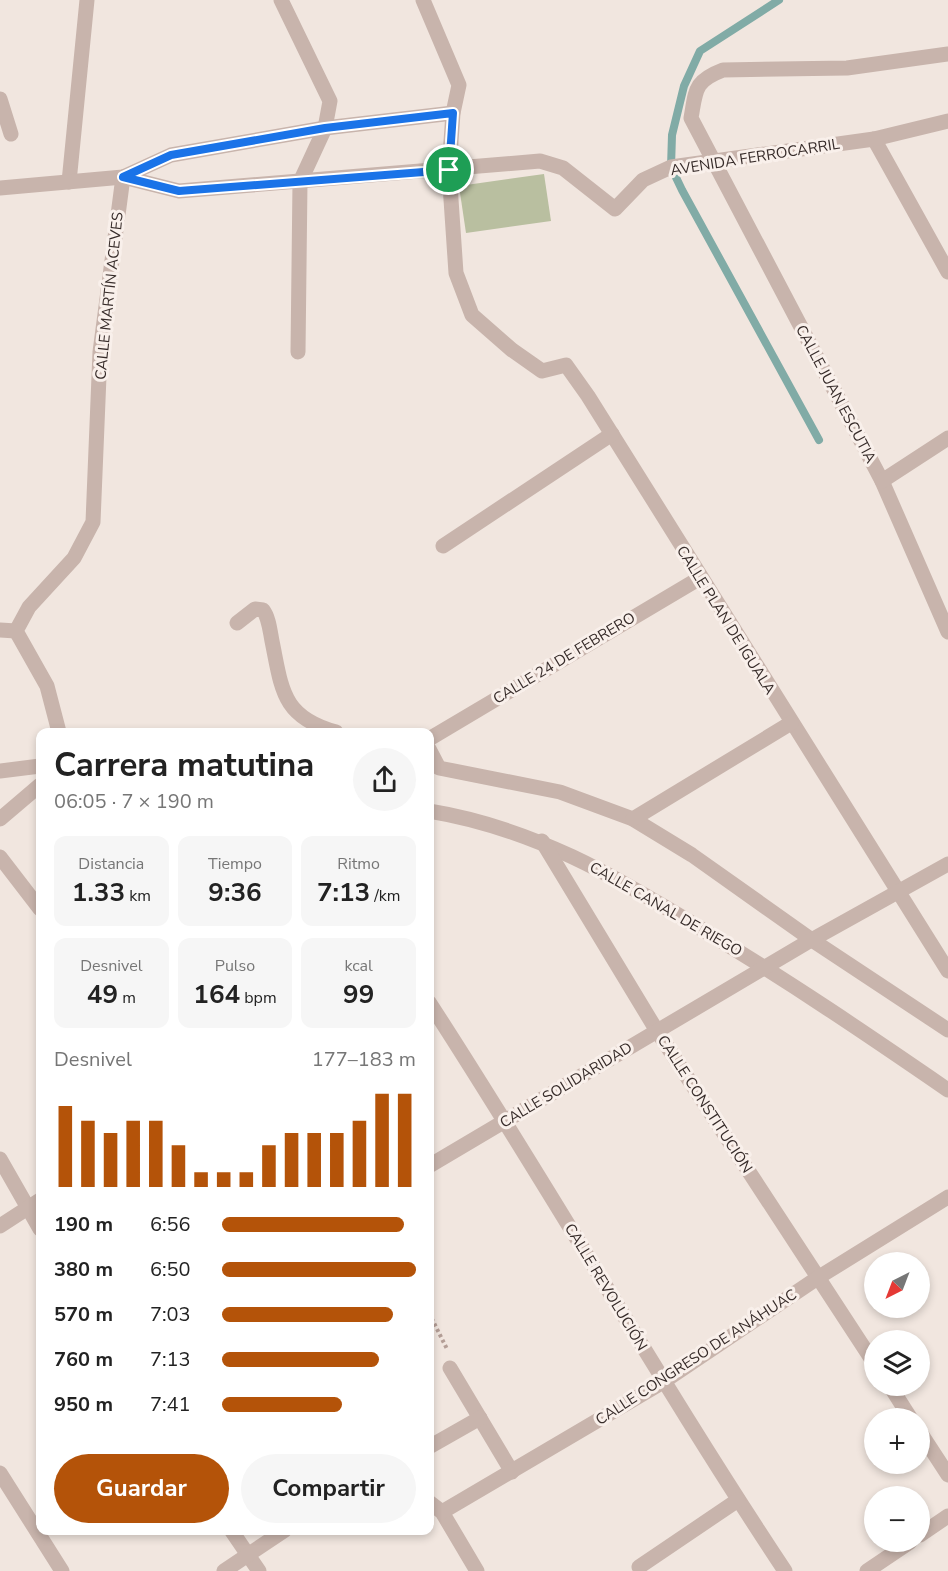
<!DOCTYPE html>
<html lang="es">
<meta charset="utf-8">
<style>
body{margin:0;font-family:"Nunito Sans",sans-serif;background:#f6f6f6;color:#222;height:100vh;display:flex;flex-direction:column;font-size:22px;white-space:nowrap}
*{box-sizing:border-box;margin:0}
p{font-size:20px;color:#767676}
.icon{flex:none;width:33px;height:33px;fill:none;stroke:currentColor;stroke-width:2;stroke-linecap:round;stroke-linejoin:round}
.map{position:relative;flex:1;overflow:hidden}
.details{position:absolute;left:36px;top:728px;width:398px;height:807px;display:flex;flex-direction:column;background:#fff;border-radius:12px;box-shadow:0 3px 9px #0003}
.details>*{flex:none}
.needle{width:39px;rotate:222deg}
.tools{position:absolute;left:864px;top:1252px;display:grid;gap:12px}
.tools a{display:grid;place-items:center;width:66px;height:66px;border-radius:50%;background:#fff;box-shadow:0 3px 9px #0003;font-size:30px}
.pin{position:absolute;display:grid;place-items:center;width:51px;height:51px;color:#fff;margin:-26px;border:3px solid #fff;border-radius:50%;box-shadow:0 2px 6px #0007}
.round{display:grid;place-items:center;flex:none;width:63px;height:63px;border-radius:32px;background:#f6f6f6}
.overview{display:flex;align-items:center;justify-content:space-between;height:102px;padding:0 18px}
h1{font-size:33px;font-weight:700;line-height:45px}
.metrics{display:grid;grid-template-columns:repeat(3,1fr);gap:9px;height:102px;padding:6px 18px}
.metrics div{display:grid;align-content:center;border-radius:12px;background:#f6f6f6;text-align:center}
.metrics b{font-size:26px;font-weight:700}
.metrics small{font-size:16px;font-weight:400}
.metrics p{font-size:16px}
.chart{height:168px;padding:12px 18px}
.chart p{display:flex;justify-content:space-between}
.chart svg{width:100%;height:108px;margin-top:6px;stroke:#b45309;stroke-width:6}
.primary-button{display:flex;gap:12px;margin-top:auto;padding:12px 18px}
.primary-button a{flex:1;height:69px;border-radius:36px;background:#b45309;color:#fff;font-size:24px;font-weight:700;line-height:69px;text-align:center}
.primary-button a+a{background:#f6f6f6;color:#222}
ul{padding:0 18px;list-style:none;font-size:20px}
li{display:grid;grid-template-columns:96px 72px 1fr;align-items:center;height:45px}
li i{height:15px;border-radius:8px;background:#b45309}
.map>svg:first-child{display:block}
.green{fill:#b9bfa0}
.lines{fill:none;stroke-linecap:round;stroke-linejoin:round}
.stream{stroke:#81aba6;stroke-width:8}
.path{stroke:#b49e96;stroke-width:4;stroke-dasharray:3 3;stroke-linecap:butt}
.minor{stroke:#c8b4ac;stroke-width:15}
.route-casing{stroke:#fff;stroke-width:12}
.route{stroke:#1a73e8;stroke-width:8}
.labels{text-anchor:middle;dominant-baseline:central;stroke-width:6;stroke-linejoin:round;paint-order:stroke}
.street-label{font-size:15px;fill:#372c2a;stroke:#f9f0eb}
</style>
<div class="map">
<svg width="948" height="1571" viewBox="0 0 948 1571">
<rect width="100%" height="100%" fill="#f1e6df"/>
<path class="green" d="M544 174 551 221 466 233 459 186Z"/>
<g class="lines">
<path class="stream" d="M779 0 700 51 684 86 672 135 671 167 682 190 819 440"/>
<path class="path" d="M429 1313 447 1349"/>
<g class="minor">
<path d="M281 0 330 101 325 128 300 182 298 352"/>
<path d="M423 0 459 85 453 113 449 170 456 273 472 315 512 350 542 371 566 365 588 396 948 971"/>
<path d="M948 54 847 68 723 70C694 81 696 90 691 118L882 481 948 632"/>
<path d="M0 99 11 134"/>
<path d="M874 139 948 272"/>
<path d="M123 177 179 191 540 161 563 168 615 209 643 180 671 167 874 139 948 121"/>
<path d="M69 182 87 0"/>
<path d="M0 188 123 177 171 155 325 128 453 113"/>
<path d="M882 481 948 438"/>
<path d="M443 546 612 434"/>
<path d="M237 623 255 609 263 610C269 618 270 631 272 641 282 690 282 717 336 732"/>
<path d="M0 630 16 631"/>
<path d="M59 732 47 686 16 631 29 607 74 558 93 522 100 352 123 177"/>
<path d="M429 739 700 578"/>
<path d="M429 749 439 768 560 792 633 819 692 855 812 940 948 1030"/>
<path d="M0 771 40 766"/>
<path d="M429 811C533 828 615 876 703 930 787 980 868 1035 948 1090"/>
<path d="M0 819 40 785"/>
<path d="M633 819 791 723"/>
<path d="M542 841 657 1031 874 1363"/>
<path d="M0 857 40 909"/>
<path d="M429 1002C551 1190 661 1384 785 1571"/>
<path d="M0 1159 40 1229"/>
<path d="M429 1166 806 943 948 864"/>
<path d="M0 1226 40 1200"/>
<path d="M450 1368 512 1472"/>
<path d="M890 1386 911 1419"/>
<path d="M920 1432 948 1475"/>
<path d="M429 1447 480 1418"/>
<path d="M0 1473 62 1571"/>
<path d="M429 1502 442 1512 477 1571"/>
<path d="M442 1512 663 1382 819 1277 948 1197"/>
<path d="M231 1530 259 1571"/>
<path d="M920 1535 948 1516"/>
<path d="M639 1567 738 1500"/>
<path d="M224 1571 285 1530"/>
<path d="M867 1571 910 1542"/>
</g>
</g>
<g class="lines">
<g class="route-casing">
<path id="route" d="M453 113 449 170 179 191 123 177 171 155 325 128Z"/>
</g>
<use href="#route" class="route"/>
</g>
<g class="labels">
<g class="street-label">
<text transform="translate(755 157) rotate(-9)">AVENIDA FERROCARRIL</text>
<text transform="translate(109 296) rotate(-84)">CALLE MARTÍN ACEVES</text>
<text transform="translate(836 394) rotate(62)">CALLE JUAN ESCUTIA</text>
<text transform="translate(726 620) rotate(58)">CALLE PLAN DE IGUALA</text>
<text transform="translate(564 658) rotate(-31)">CALLE 24 DE FEBRERO</text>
<text transform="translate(666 909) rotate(30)">CALLE CANAL DE RIEGO</text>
<text transform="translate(566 1085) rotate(-31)">CALLE SOLIDARIDAD</text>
<text transform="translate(705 1104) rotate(57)">CALLE CONSTITUCIÓN</text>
<text transform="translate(606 1287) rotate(59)">CALLE REVOLUCIÓN</text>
<text transform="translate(696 1357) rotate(-33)">CALLE CONGRESO DE ANÁHUAC</text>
</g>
</g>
</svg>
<div class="tools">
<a><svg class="needle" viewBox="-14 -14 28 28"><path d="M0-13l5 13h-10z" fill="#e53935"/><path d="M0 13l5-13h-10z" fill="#767676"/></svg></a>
<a><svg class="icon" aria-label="layers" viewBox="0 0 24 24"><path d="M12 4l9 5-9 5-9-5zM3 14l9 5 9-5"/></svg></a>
<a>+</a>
<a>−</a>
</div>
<div class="pin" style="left:449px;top:170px;background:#1e9e55"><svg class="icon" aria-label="arrive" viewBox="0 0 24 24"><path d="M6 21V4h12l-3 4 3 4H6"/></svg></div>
<section class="details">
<div class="overview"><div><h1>Carrera matutina</h1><p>06:05 · 7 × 190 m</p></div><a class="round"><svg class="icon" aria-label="share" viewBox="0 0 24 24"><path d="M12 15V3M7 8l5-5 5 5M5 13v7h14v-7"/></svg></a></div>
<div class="metrics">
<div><p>Distancia</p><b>1.33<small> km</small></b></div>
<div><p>Tiempo</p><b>9:36</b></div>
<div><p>Ritmo</p><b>7:13<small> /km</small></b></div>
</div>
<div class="metrics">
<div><p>Desnivel</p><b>49<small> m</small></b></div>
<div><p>Pulso</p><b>164<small> bpm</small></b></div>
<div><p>kcal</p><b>99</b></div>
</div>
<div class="chart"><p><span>Desnivel</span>177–183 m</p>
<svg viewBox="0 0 160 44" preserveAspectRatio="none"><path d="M5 44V11M15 44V17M25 44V22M35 44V17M45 44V17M55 44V27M65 44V38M75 44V38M85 44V38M95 44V27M105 44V22M115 44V22M125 44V22M135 44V17M145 44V6M155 44V6"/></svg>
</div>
<ul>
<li><b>190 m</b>6:56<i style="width:94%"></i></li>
<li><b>380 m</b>6:50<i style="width:100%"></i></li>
<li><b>570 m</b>7:03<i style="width:88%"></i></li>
<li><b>760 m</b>7:13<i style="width:81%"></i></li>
<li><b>950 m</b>7:41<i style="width:62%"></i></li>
</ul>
<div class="primary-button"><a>Guardar</a><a>Compartir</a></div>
</section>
</div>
